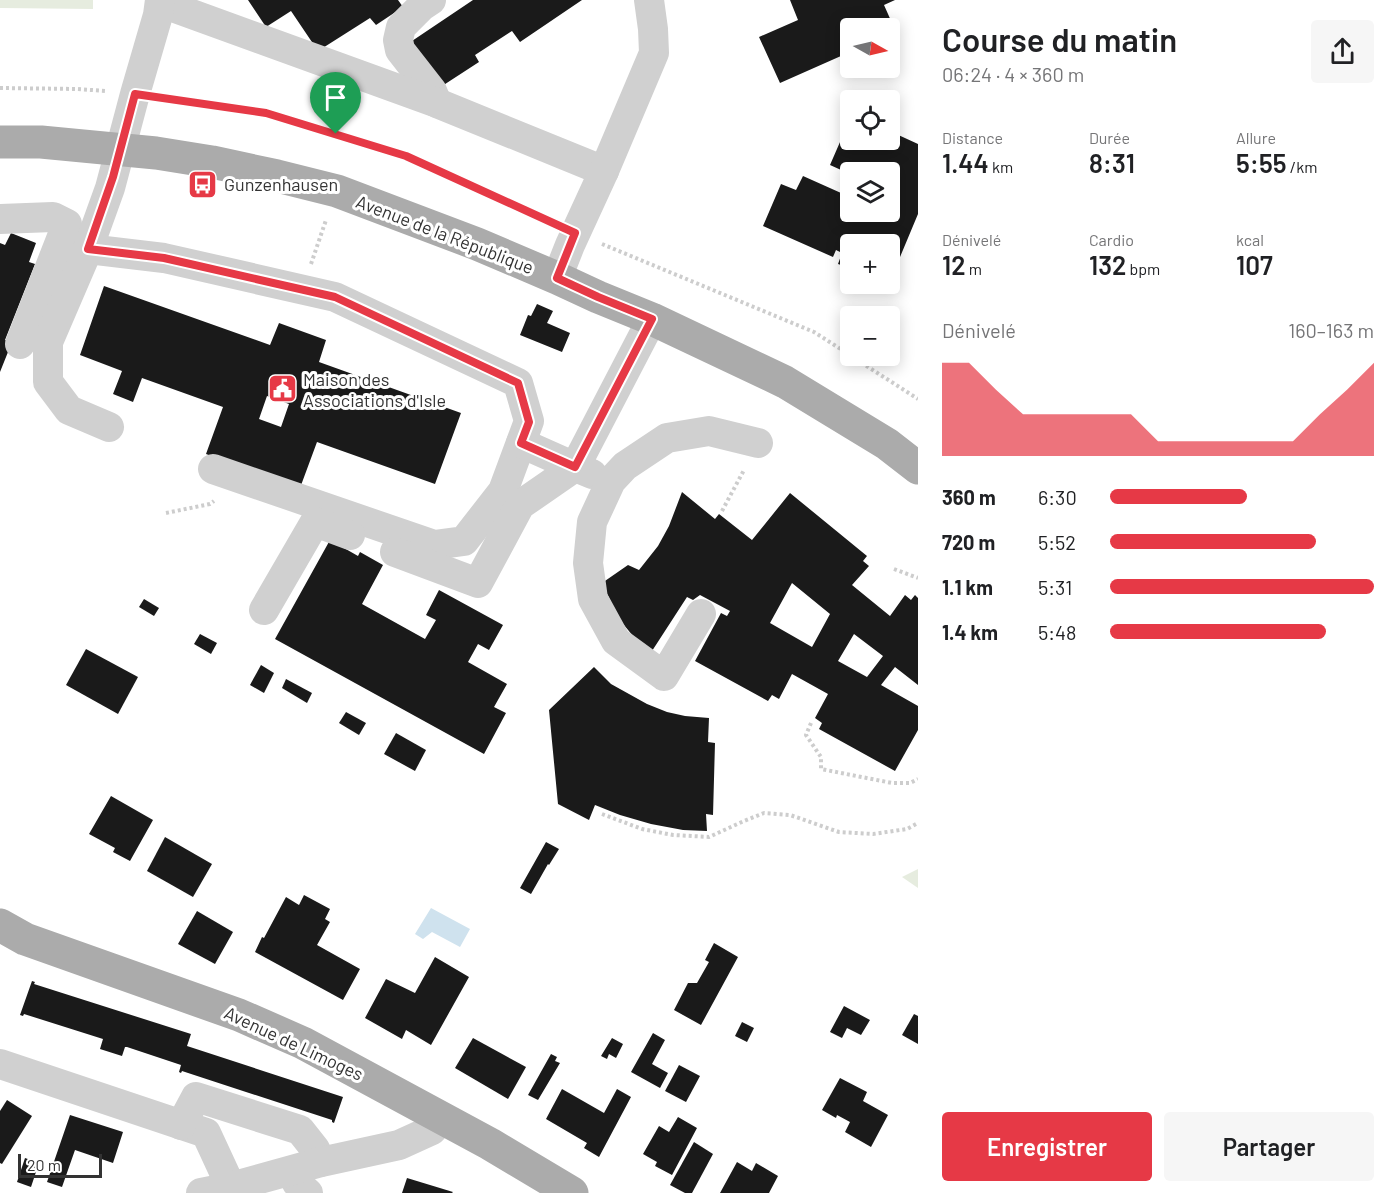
<!DOCTYPE html>
<html lang="fr">
<head>
<meta charset="utf-8">
<style>
	:root { --surface:#fff; --page:#f6f6f6; --text:#202124; --muted:#757577; --accent:#e63946 }
	body { margin:0; font-family:Barlow,sans-serif; background:var(--page); color:var(--text); height:100vh; display:flex; flex-direction:column; font-size:22px; white-space:nowrap }
	* { box-sizing:border-box; margin:0 }
	p { font-size:20px; color:var(--muted) }
	.icon { flex:none; width:33px; height:33px; fill:none; stroke:currentColor; stroke-width:2; stroke-linecap:round; stroke-linejoin:round }
	.map { position:relative; flex:1; overflow:hidden }
	.details { display:flex; flex-direction:column; background:var(--surface); width:480px }
	.details>* { flex:none }
	.needle { width:39px; rotate:98deg }
	.controls { position:absolute; left:840px; top:18px; display:grid; gap:12px }
	.controls a { display:grid; place-items:center; width:60px; height:60px; border-radius:6px; background:var(--surface); box-shadow:0 3px 15px #0003; font-size:30px }
	.scale { position:absolute; left:18px; bottom:15px; width:84px; box-sizing:border-box; padding-left:6px; border:3px solid #333; border-top:0; font-size:16px; line-height:21px; white-space:nowrap; color:#333; -webkit-text-stroke:4px #fff; paint-order:stroke }
	.pin { position:absolute; display:grid; place-items:center; width:51px; height:51px; color:#fff; margin:-62px -26px; border-radius:50% 50% 50% 0; rotate:-45deg; box-shadow:0 0 6px #0007 }
	.pin .icon { rotate:45deg }
	.round { display:grid; place-items:center; flex:none; width:63px; height:63px; border-radius:6px; background:var(--page) }
	.head { display:flex; align-items:center; justify-content:space-between; height:102px; padding:0 24px }
	h1 { font-size:33px; font-weight:600; line-height:45px }
	.metrics { display:grid; grid-template-columns:repeat(3,1fr); gap:9px; height:102px; padding:6px 24px }
	.metrics div { display:grid; align-content:center }
	.metrics b { font-size:26px; font-weight:600 }
	.metrics small { font-size:16px; font-weight:400 }
	.metrics p { font-size:16px }
	.chart { height:168px; padding:12px 24px }
	.chart p { display:flex; justify-content:space-between }
	.chart svg { width:100%; height:108px; margin-top:6px; fill:var(--accent); opacity:.7 }
	.action { display:flex; gap:12px; margin-top:auto; padding:12px 24px }
	.action a { flex:1; height:69px; border-radius:6px; background:var(--accent); color:#fff; font-size:24px; font-weight:600; line-height:69px; text-align:center }
	.action a+a { background:var(--page); color:var(--text) }
	ul { padding:0 24px; list-style:none; font-size:20px }
	li { display:grid; grid-template-columns:96px 72px 1fr; align-items:center; height:45px }
	li i { height:15px; border-radius:8px; background:var(--accent) }
	main { display:flex; flex:1; min-height:0 }
	.map>svg:first-child { display:block }
	.green { fill:#e6ecdf }
	.water { fill:#cfe2ee }
	.building { fill:#1a1a1a; fill-rule:evenodd }
	.lines { fill:none; stroke-linecap:round; stroke-linejoin:round }
	.path { stroke:#cdcdcd; stroke-width:4; stroke-dasharray:3 3; stroke-linecap:butt }
	.minor { stroke:#d0d0d0; stroke-width:30 }
	.major { stroke:#ababab; stroke-width:33 }
	.route-casing { stroke:#fff; stroke-width:12 }
	.route { stroke:#e63946; stroke-width:8 }
	.labels { text-anchor:middle; dominant-baseline:central; stroke-width:6; stroke-linejoin:round; paint-order:stroke }
	.poi-label { font-size:18px; fill:#333; stroke:#fff; text-anchor:start }
	.street-label { font-size:18px; fill:#333; stroke:#fff }
</style>
</head>
<body>
<main>
<div class="map">
<svg width="918" height="1193" viewBox="0 0 918 1193">
	<rect width="100%" height="100%" fill="#fff"/>
	<g class="green">
		<path d="M0 0H93V9L0 8Z"/>
		<path d="M918 869V888L902 877Z"/>
	</g>
	<path class="water" d="M431 908 470 929 460 947 432 932 423 939 415 934Z"/>
	<g class="building">
		<path d="M248 0H398L403 7 376 25 370 18 318 51 291 11 266 27Z"/>
		<path d="M473 0H582L520 42 512 31 475 55 479 62 439 88 409 43Z"/>
		<path d="M790 0H895L884 5 896 32 890 34V28H850V52L780 83 759 37 798 20Z"/>
		<path d="M850 119V140H891L894 133 918 144V214L890 281V244H850V264L848 263 847 267 838 264 842 253 836 250 833 257 763 226 781 184 796 190 803 176 850 197V212H890V172H850V174L830 165Z"/>
		<path d="M11 233 36 243 29 262 35 264 5 340 12 342 0 372V243L5 245Z"/>
		<path d="M104 286 270 345 279 323 326 340 319 362 461 413 435 484 317 442 300 488 206 454 223 407 142 378 133 402 113 394 122 371 80 355ZM267 396 289 404 281 427 259 419Z"/>
		<path d="M537 304 553 311 547 323 570 333 562 352 520 335 528 315 531 316Z"/>
		<path d="M682 492 715 519 719 514 752 540 790 493 867 556 863 561 869 566 852 585 890 616 905 595 911 600 915 595 918 598V685L895 667 881 685 918 706V730L895 771 819 729 822 723 815 718 828 694 792 674 779 699 772 695 768 701 695 661 721 613 727 616 730 611 700 595 693 600 687 597 652 651 633 636 619 619 602 583 628 565 639 570 658 546 669 526ZM792 583 830 614 812 647 770 623ZM854 634 883 656 867 677 838 661Z"/>
		<path d="M330 540 358 556 360 552 383 565 362 604 425 639 436 620 426 615 439 590 503 625 489 650 478 644 468 662 507 684 494 707 506 713 484 754 275 639Z"/>
		<path d="M144 599 159 608 154 616 139 607Z"/>
		<path d="M200 634 217 643 211 654 194 644Z"/>
		<path d="M86 649 138 677 118 714 66 685Z"/>
		<path d="M261 665 274 673 264 693 250 685Z"/>
		<path d="M594 667 611 684 647 704 667 712 685 716 709 718 708 742 715 743 713 815 706 814 707 831 683 830 651 824 620 815 595 805 589 820 558 804 549 710Z"/>
		<path d="M286 679 312 693 307 703 282 688Z"/>
		<path d="M346 712 366 723 359 735 339 723Z"/>
		<path d="M396 733 426 750 415 771 384 754Z"/>
		<path d="M111 796 153 820 130 861 113 852 115 848 89 834Z"/>
		<path d="M165 837 212 864 193 897 147 871Z"/>
		<path d="M546 842 559 849 549 865 548 864 531 894 520 888Z"/>
		<path d="M304 895 330 909 325 919 330 922 317 945 360 969 343 1000 255 952 262 937 264 938 286 897 299 905Z"/>
		<path d="M197 911 233 932 215 964 178 944Z"/>
		<path d="M714 943 738 957 701 1025 674 1010 688 983H697L709 962 705 960Z"/>
		<path d="M435 957 469 977 431 1045 406 1030 402 1039 365 1018 386 979 415 993Z"/>
		<path d="M32 981 35 982 34 984 191 1034 187 1046 343 1097 334 1123 332 1122V1120L246 1092 182 1071 181 1073 179 1072 181 1065 127 1047H125L122 1056 100 1049 103 1039 24 1014 23 1016 20 1015Z"/>
		<path d="M844 1006 870 1020 861 1035 847 1028 842 1038 830 1032Z"/>
		<path d="M914 1014 918 1016V1044L902 1035Z"/>
		<path d="M742 1022 754 1028 747 1042 735 1036Z"/>
		<path d="M653 1033 665 1040 652 1064 668 1073 660 1088 631 1072Z"/>
		<path d="M473 1038 526 1067 508 1099 455 1068Z"/>
		<path d="M612 1038 623 1044 616 1058 609 1054 607 1059 601 1056Z"/>
		<path d="M551 1054 557 1057 555 1061 560 1063 538 1100 528 1095Z"/>
		<path d="M679 1065 700 1076 686 1102 665 1091Z"/>
		<path d="M840 1078 867 1092 863 1101 888 1115 871 1147 845 1132 850 1122 837 1115 836 1118 822 1110Z"/>
		<path d="M562 1089 604 1113 617 1089 631 1097 599 1157 584 1148 587 1143 546 1119Z"/>
		<path d="M7 1100 32 1116 2 1164 0 1163V1111Z"/>
		<path d="M70 1115 123 1132 113 1163 75 1150 62 1187 47 1182Z"/>
		<path d="M678 1117 697 1128 672 1175 655 1166 657 1162 643 1154 659 1126 669 1132Z"/>
		<path d="M694 1142 713 1154 692 1193H685L670 1185Z"/>
		<path d="M25 1158 39 1163 31 1187 17 1182Z"/>
		<path d="M737 1162 752 1171 756 1163 778 1176 769 1193H720Z"/>
		<path d="M407 1178 453 1192 452 1193H402Z"/>
	</g>
	<g class="lines">
		<g class="path">
			<path d="M0 88 77 89 106 91"/>
			<path d="M164 98 266 113 406 156 549 221"/>
			<path d="M602 244 814 332 850 355"/>
			<path d="M311 264 326 220"/>
			<path d="M851 356 918 399"/>
			<path d="M722 511 744 470"/>
			<path d="M166 513 210 504 214 501"/>
			<path d="M894 569 918 578"/>
			<path d="M811 723 806 735 821 757V769L892 783H910L918 779"/>
			<path d="M602 814 642 829 673 835 709 837 744 821 764 813 790 815 839 832 873 834 907 829 918 823"/>
		</g>
		<g class="minor">
			<path d="M431 0 422 6 401 27 398 40 400 50 432 91 437 103"/>
			<path d="M175 8 437 103 604 171"/>
			<path d="M0 219 53 217 67 224 20 344"/>
			<path d="M88 249 164 258 335 297 518 383 529 421 503 491 464 541 434 545 213 469"/>
			<path d="M557 278 570 245 604 171 654 53 653 29 649 0"/>
			<path d="M109 427 69 410 48 382V342L88 249 110 188 135 94 158 15 160 0"/>
			<path d="M521 443 575 467"/>
			<path d="M592 474 575 467 652 319"/>
			<path d="M395 552 478 583 520 505 575 467"/>
			<path d="M264 610 315 522 350 535"/>
			<path d="M701 614 664 676 616 641 593 599 588 563 592 522 611 481 625 466 667 438 709 431 758 443"/>
			<path d="M0 1064 206 1133 231 1187"/>
			<path d="M181 1125 196 1097 300 1130 315 1149 321 1162"/>
			<path d="M291 1171 297 1183 308 1193"/>
			<path d="M201 1193 231 1187 321 1162 399 1145 432 1130 441 1119"/>
		</g>
		<g class="major">
			<path d="M0 142H41L156 153 212 162 277 176 337 191 477 244 557 278 598 297 652 319 785 382 887 444 918 468"/>
			<path d="M0 925 25 939 239 1015 303 1043 490 1144 572 1193"/>
		</g>
	</g>
	<g class="lines">
		<defs>
			<path id="route" d="M135 94 266 113 406 156 575 233 557 278 598 297 652 319 575 467 521 443 529 422 518 383 335 297 164 258 88 249 113 177Z"/>
		</defs>
		<use href="#route" class="route-casing"/>
		<use href="#route" class="route"/>
	</g>
	<defs>
		<symbol id="bus-square" viewBox="-11 -11 22 22"><rect x="-9" y="-9" width="18" height="18" rx="4" fill="#e63946" stroke="#fff"/><path d="M-5-6H5V4H4V6H2V4H-2V6H-4V4H-5ZM-3.5-4V0h7V-4ZM-3.5 1.2v1.5H-2V1.2ZM2 1.2v1.5H3.5V1.2Z" fill="#fff"/></symbol>
		<symbol id="civic-square" viewBox="-11 -11 22 22"><rect x="-9" y="-9" width="18" height="18" rx="4" fill="#e63946" stroke="#fff"/><path d="M-.6-6.5H3V-4.5H.6V-3L4-1V1h2V6H-6V1h2V-1L-.6-3ZM-1.2 2.5V6h2.4V2.5Z" fill="#fff"/></symbol>
	</defs>
	<g fill-rule="evenodd">
		<use href="#bus-square" x="186" y="168" width="33" height="33"/>
		<use href="#civic-square" x="266" y="372" width="33" height="33"/>
	</g>
	<g class="labels">
		<g class="poi-label">
			<text x="224" y="184">Gunzenhausen</text>
			<text x="303" y="379">Maison des<tspan x="303" dy="21">Associations d'Isle</tspan></text>
		</g>
		<g class="street-label">
			<text transform="translate(445 234) rotate(21)">Avenue de la République</text>
			<text transform="translate(294 1043) rotate(25)">Avenue de Limoges</text>
		</g>
	</g>
</svg>
<div class="controls">
<a><svg class="needle" viewBox="-14 -14 28 28"><path d="M0-13l5 13h-10z" fill="#e53935"/><path d="M0 13l5-13h-10z" fill="#757577"/></svg></a>
<a><svg class="icon" aria-label="locate" viewBox="0 0 24 24"><circle cx="12" cy="12" r="6"/><path d="M12 2v4M12 18v4M2 12h4M18 12h4"/></svg></a>
<a><svg class="icon" aria-label="layers" viewBox="0 0 24 24"><path d="M12 4l9 5-9 5-9-5zM3 14l9 5 9-5"/></svg></a>
<a>+</a>
<a>−</a>
</div>
<div class="scale">20 m</div>
<div class="pin" style="left:336px;top:134px;background:#1e9e55"><svg class="icon" aria-label="arrive" viewBox="0 0 24 24"><path d="M6 21V4h12l-3 4 3 4H6"/></svg></div>
</div>
<section class="details">
<div class="head"><div><h1>Course du matin</h1><p>06:24 · 4 × 360 m</p></div><a class="round"><svg class="icon" aria-label="share" viewBox="0 0 24 24"><path d="M12 15V3M7 8l5-5 5 5M5 13v7h14v-7"/></svg></a></div>
<div class="metrics">
<div><p>Distance</p><b>1.44<small> km</small></b></div>
<div><p>Durée</p><b>8:31</b></div>
<div><p>Allure</p><b>5:55<small> /km</small></b></div>
</div>
<div class="metrics">
<div><p>Dénivelé</p><b>12<small> m</small></b></div>
<div><p>Cardio</p><b>132<small> bpm</small></b></div>
<div><p>kcal</p><b>107</b></div>
</div>
<div class="chart"><p><span>Dénivelé</span>160–163 m</p>
<svg viewBox="0 0 160 44" preserveAspectRatio="none"><path d="M0 44V6L10 6L20 17L30 27L40 27L50 27L60 27L70 27L80 38L90 38L100 38L110 38L120 38L130 38L140 27L150 17L160 6V44z"/></svg>
</div>
<ul>
<li><b>360 m</b>6:30<i style="width:52%"></i></li>
<li><b>720 m</b>5:52<i style="width:78%"></i></li>
<li><b>1.1 km</b>5:31<i style="width:100%"></i></li>
<li><b>1.4 km</b>5:48<i style="width:82%"></i></li>
</ul>
<div class="action"><a>Enregistrer</a><a>Partager</a></div>
</section>
</main>
</body>
</html>
